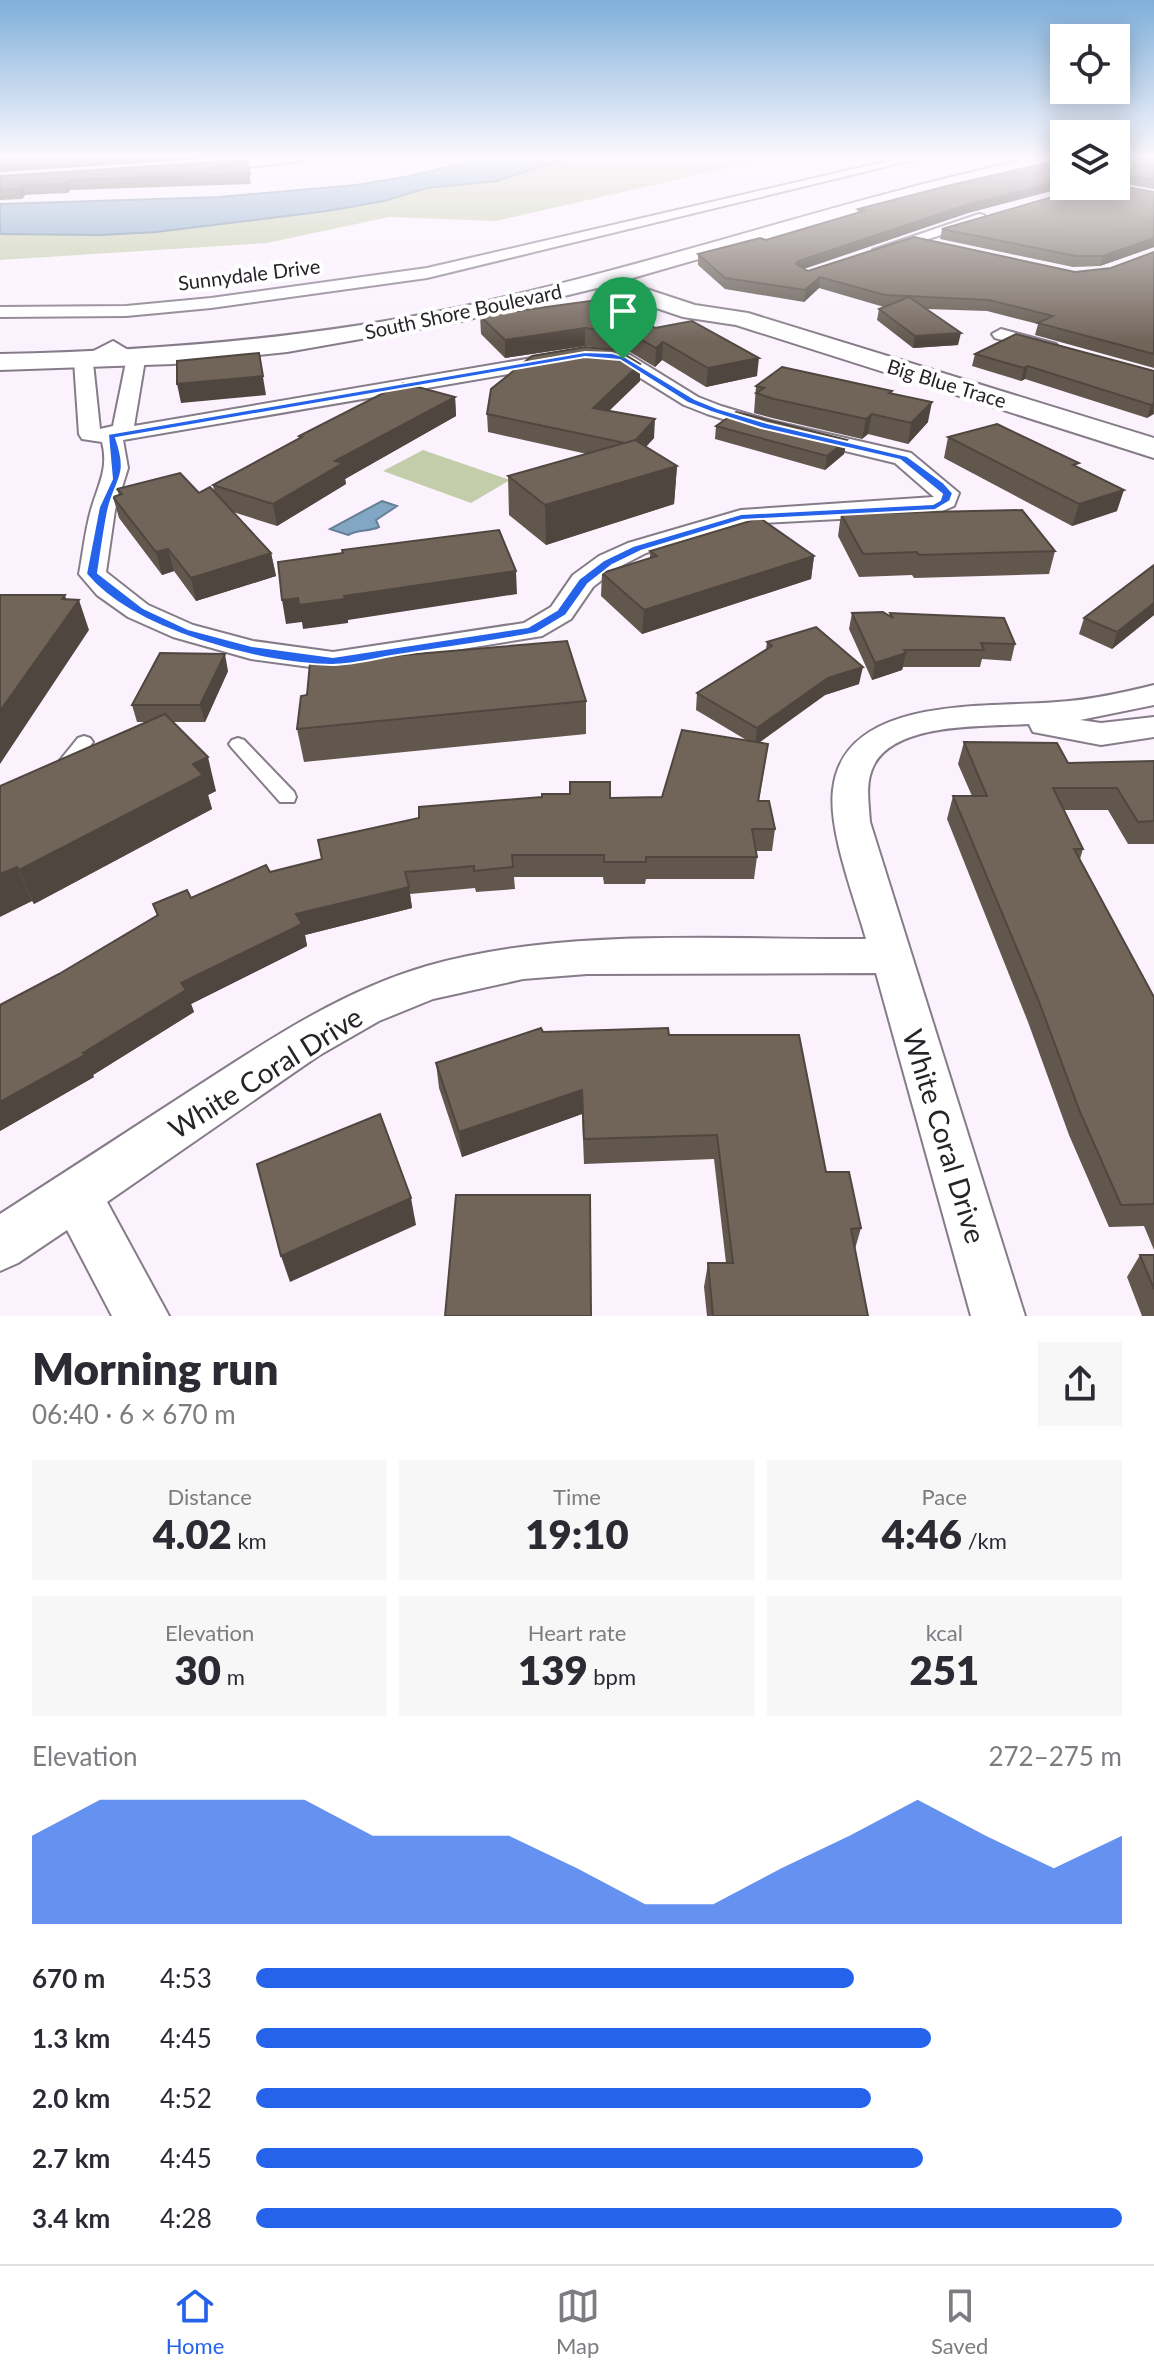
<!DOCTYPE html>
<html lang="en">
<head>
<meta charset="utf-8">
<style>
	:root { --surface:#fff; --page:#f7f7f7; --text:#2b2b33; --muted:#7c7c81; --line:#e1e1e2; --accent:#2563eb }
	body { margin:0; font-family:Lato,sans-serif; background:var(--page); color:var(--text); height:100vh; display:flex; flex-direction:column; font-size:30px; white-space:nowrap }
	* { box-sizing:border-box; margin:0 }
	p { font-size:26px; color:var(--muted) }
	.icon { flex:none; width:44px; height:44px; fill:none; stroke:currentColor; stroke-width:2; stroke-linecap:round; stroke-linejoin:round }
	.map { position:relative; height:1316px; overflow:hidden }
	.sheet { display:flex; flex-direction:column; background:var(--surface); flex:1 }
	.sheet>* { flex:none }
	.controls { position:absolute; left:1050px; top:24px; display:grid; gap:16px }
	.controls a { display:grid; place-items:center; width:80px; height:80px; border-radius:0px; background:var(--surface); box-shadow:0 4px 20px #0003; font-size:40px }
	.pin { position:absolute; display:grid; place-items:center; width:68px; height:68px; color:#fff; margin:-82px -34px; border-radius:50% 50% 50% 0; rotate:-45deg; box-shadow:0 0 8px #0007 }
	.pin .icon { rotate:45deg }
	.round { display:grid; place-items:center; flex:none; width:84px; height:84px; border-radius:0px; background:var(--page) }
	.headline { display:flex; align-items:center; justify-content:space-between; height:136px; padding:0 32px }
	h1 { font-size:44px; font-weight:800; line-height:60px }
	.metrics { display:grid; grid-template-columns:repeat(3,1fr); gap:12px; height:136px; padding:8px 32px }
	.metrics div { display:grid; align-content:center; border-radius:0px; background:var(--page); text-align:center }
	.metrics b { font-size:40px; font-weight:800 }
	.metrics small { font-size:22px; font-weight:400 }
	.metrics p { font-size:22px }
	.chart { height:224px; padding:16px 32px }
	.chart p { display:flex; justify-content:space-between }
	.chart svg { width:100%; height:144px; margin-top:8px; fill:var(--accent); opacity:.7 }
	ul { padding:0 32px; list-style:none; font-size:26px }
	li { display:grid; grid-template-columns:128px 96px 1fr; align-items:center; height:60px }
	li i { height:20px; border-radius:10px; background:var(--accent) }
	.tab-bar { display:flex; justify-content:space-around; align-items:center; height:112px; border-top:2px solid var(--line); background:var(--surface); font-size:22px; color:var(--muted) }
	.tab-bar a { display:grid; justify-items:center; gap:4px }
	.tab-bar .active { color:var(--accent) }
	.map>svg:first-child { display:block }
	.green { fill:#c3cda9 }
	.water { fill:#82a7c4; stroke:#677f96; stroke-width:2 }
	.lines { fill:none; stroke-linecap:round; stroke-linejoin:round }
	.lane-casing { stroke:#867c89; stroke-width:4 }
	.street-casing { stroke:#867c89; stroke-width:4 }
	.secondary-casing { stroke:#867c89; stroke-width:4 }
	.lane { fill:#fff; fill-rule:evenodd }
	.street { fill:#fff; fill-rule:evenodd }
	.secondary { fill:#fff; fill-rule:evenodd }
	.wall { fill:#61574d }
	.shaded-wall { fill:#4f473f }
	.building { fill:#71655a; stroke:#4f473f; stroke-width:2 }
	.route { fill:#2563eb; stroke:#fff; stroke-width:2; fill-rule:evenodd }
	.labels { text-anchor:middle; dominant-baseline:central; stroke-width:8; stroke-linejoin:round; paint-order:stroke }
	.far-street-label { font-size:20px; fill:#272329; stroke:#fff }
	.near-street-label { font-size:28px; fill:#272329; stroke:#fff }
</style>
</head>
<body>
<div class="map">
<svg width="1154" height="1316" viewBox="0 0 1154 1316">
	<rect width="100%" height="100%" fill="#fbf2fe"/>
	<g class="green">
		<path d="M483 158H772L496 221 389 217 267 243 0 260V204L219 197 356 185 410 176Z"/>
		<path d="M423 450 510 480 471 503 383 471Z"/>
	</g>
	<g class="water">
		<path d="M483 158H567L496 181 427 188 384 201 327 211 156 232 100 235 0 234V204L219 197 356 185 410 176Z"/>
		<path d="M382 501 397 506 376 520 379 527C368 532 359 529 348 535L330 529Z"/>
	</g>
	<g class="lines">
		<defs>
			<g id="lane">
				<path d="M84 736 90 738 93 742 90 746 69 772H57L54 768 57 764 78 738Z"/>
				<path d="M238 738 244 740 294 792 296 797 294 802H280L232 748 229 744 232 740Z"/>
			</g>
			<g id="street">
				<path d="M271 158H307L301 161 210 171 204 168 210 165Z"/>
				<path d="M901 158H921L427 278 211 308 126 316 0 317V307L126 306 211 298 427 268Z"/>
				<path d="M979 214 984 215V221L885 253 880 254 873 250Z"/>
				<path d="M1001 329 1056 344 1059 348 1050 353 995 338 992 334Z"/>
				<path d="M113 341 145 360 134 426 585 349 630 355 698 397 721 406 771 421 911 453 959 493 954 506 935 514 743 524 646 553 617 568 593 587 571 619 542 636 333 670 251 659 173 637 128 617 97 595 79 574C83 553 85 531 91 510 98 485 109 469 102 442L82 439 79 434 74 361ZM112 353 126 362 113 426 100 429 93 363ZM585 361 618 364 684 405 707 414 758 430 895 463 934 497 741 510 628 543 599 556 573 575 551 607 524 623 333 652 253 641 193 625 148 605 106 572 115 510 128 468 123 440Z"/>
				<path d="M1154 685V705L1080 720 1101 723 1154 717V737L1101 745 1033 732 1029 724C988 727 894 721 873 767 865 784 869 804 870 822L1025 1316H971L876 973 587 974 523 979 433 999 379 1021 318 1056 107 1202 169 1316H112L67 1230 18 1263 0 1271V1214C64 1173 128 1131 193 1089 267 1041 341 991 427 966 563 927 725 940 866 939 855 899 828 831 833 790 843 694 989 708 1057 702 1091 700 1122 693 1154 685Z"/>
			</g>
			<path id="secondary" d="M1033 158H1063L1061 161 911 198 622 281 695 305 748 313 1154 438V458L736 325 683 317 597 288 457 322 287 352 173 364 0 370V354C153 351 305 339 456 308 650 267 838 200 1033 158Z"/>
		</defs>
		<use href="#lane" class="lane-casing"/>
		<use href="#street" class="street-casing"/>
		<use href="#secondary" class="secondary-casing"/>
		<use href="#lane" class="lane"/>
		<use href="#street" class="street"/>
		<use href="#secondary" class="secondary"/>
	</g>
	<g class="wall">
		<path d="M1116 158H1154V189L1116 182Z"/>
		<path d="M247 160 251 184 70 190 68 193 25 195 22 199 0 200V176Z"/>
		<path d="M1064 186H1070L968 213 804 269 808 271 1075 272 1111 268 1154 252V368L1035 335 1038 324 987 311 926 309 958 345 913 348 877 320 879 309 884 307 819 288 804 302 725 289 698 265V254L766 240 857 213 858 209Z"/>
		<path d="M1154 192V247L1100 266 1073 267 940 239 942 229Z"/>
		<path d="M480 316 655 328 757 376 706 387 662 360 655 367 630 352 617 350 640 381 609 411 654 438 646 447 677 466 674 504 546 545 509 515 508 476 587 454 488 432 487 414 617 350 585 346 505 358 481 334Z"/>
		<path d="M975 354 1154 371V414L1147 418 1025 379 1021 381 972 366Z"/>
		<path d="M756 386 892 391 891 394 928 422 908 444 868 434 862 439 772 418 754 413Z"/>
		<path d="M455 397 456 416 345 479 346 484 277 526 233 512 271 553 276 576 196 601 174 571 162 575 119 518 113 497 119 495 117 489 199 493 214 492 213 485 299 439V436Z"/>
		<path d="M716 426 847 440 844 454 825 470 715 439Z"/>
		<path d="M948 437 1078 467 1117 511 1072 526 944 458Z"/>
		<path d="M841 514 1055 551 1049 574 914 578 912 575 859 577 838 536Z"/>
		<path d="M650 551 814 556 811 579 642 634 601 596 602 573 650 559Z"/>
		<path d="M1154 565V615L1112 649 1079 634 1084 618Z"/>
		<path d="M852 613 889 616 890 613 1015 644 1011 661 982 659 980 667H903L902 670 872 680 849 629Z"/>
		<path d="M767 642 859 684 825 695 759 743 768 744 759 801 775 829 772 851H756L757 857 754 879H646L645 884H604L603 877H514L515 889 476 892 475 888 410 894 412 908 305 935 307 946 191 1004 194 1012 93 1075 94 1077 0 1131 59 974 157 916 153 904 191 898 270 872 610 798 662 797 748 741 696 710 697 693 766 649Z"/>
		<path d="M228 671 205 722H173L216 791 208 795 212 809 34 904 32 901 12 910 0 786 148 722H137L132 705Z"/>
		<path d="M586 701V734L304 762 297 729Z"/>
		<path d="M964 742 1068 763 1154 761V844H1128L1108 810H1064L1083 849 1080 859 1154 997V1250L1144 1226 1109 1227 1069 1135 1028 1022 947 819 953 796H972L958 764Z"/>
		<path d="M543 1032 669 1035 826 1172 861 1228 855 1249 868 1316H707L704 1287 708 1263H726L714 1159 584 1164 582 1114 462 1157 439 1088 436 1063Z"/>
		<path d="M1140 1255H1154V1316H1142L1127 1277Z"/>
	</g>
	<g class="shaded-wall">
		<path d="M80 158H222L0 172V163Z"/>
		<path d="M68 180 70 190 68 193 65 184Z"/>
		<path d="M1064 180V186H1070L968 213 797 271 796 264 798 261 970 204Z"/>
		<path d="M23 185 25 195 22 199 19 189Z"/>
		<path d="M1154 238V247L1100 266 1103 256Z"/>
		<path d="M820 277 819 288 804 302 805 290Z"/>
		<path d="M585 328V346L505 358V340Z"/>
		<path d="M961 333 958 345 913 348 915 336Z"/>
		<path d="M663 342 662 360 655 367 656 348Z"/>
		<path d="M259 353 266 395 181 403 177 384Z"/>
		<path d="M759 358 757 376 706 387 708 368Z"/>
		<path d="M640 364V381L593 426V408Z"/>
		<path d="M1028 366 1025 379 1021 381 1024 368Z"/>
		<path d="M455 397 456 416 345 479 346 484 277 526 273 504 335 461Z"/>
		<path d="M932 402 928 422 908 444 911 423Z"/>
		<path d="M1154 403 1153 414 1147 418 1151 405Z"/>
		<path d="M872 414 868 434 862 439 866 419Z"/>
		<path d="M655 419 654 438 630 463 631 444Z"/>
		<path d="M847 440 844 454 825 470 827 456Z"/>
		<path d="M677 466 674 504 546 545 545 505Z"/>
		<path d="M1124 490 1117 511 1072 526 1079 504Z"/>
		<path d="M168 549 174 571 162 575 156 552Z"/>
		<path d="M271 553 276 576 196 601 191 578Z"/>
		<path d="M814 556 811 579 642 634 644 610Z"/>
		<path d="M516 571 517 594 348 620V623L303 629 302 622 286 624 282 600 298 598 344 596Z"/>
		<path d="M65 595 70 612 79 600 89 630 0 764V711Z"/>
		<path d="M1154 603V615L1112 649 1117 632Z"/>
		<path d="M906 653 902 670 872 680 875 663Z"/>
		<path d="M225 654 228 671 205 722 200 705Z"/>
		<path d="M863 667 859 684 825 695 755 745 757 728 828 678Z"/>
		<path d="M208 757 216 791 208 795 212 809 34 904 19 870 193 764Z"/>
		<path d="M17 867 32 901 0 917V874Z"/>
		<path d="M409 887 412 908 305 935 307 946 191 1004 194 1012 93 1075 94 1077 0 1131V1102L83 1053 181 983 296 914Z"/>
		<path d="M582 1090V1114L462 1157 459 1132Z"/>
		<path d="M411 1198 416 1225 290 1282 281 1256Z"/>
	</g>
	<g class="building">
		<path d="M0 158H80L0 163Z"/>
		<path d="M1116 158H1154V180L1116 174Z"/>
		<path d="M1064 159V180L970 204 798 261 796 264 808 271 914 237 1075 272 1111 268 1154 252V354L1038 323 1053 316 989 300 885 295 820 277 805 290 725 278 698 254 760 238 766 240 864 211 858 209 947 186Z"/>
		<path d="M247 160 250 174 68 180 65 184 23 185 19 189 0 190V176Z"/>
		<path d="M1116 185 1154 192V238L1103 256H1076L942 229 1090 186H1116Z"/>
		<path d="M909 297 961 333 915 336 879 309Z"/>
		<path d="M612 298 655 328 692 321 759 358 708 368 663 342 656 348 631 334 585 328 505 340 480 316Z"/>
		<path d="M1016 334 1154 371V403L1151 405 1028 366 1024 368 975 354Z"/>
		<path d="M585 347 617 350 640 364 593 408 655 419 635 441 625 443 487 414 491 389 532 356Z"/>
		<path d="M259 353 263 376 177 384V361Z"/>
		<path d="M782 367 892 391 889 393 932 402 911 423 872 414 866 419 774 399 756 393 764 388 756 386Z"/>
		<path d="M403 383 455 397 335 461 343 463 273 504 213 485 302 437 299 436Z"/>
		<path d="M736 412 847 440 827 456 716 426Z"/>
		<path d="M997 424 1079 463 1073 465 1124 490 1079 504 948 437Z"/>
		<path d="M635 440 677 466 545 505 508 476Z"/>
		<path d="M180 473 199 493 210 487 271 553 191 578 168 549 156 552 113 497 122 494 117 489Z"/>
		<path d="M1022 510 1055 551 919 555 917 552 863 554 841 514Z"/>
		<path d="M760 518 814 556 644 610 602 573 657 556 650 551Z"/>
		<path d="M499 530 516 571 344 596 345 599 299 605 298 598 282 600 278 562 343 553 342 550Z"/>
		<path d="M1154 565V603L1117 632 1084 618Z"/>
		<path d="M0 595H65L62 599 79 600 0 711Z"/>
		<path d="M883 612 893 618 890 613 1004 618 1015 644 981 643 984 650H904L906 653 875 663 852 613Z"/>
		<path d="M816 627 863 667 828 678 757 728 697 693 772 646 767 642Z"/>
		<path d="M567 641 586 701 297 729 301 696 307 695 310 663Z"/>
		<path d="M160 653 225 654 200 705H132Z"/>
		<path d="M165 714 208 757 193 764 203 775 19 870 17 867 0 874V786Z"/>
		<path d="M682 730 768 744 758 801H769L775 829H752L757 857H646V862H604V855H512L513 867 474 871V866L405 872 409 887 296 914 302 924 181 983 186 990 83 1053 85 1055 0 1102V1005L59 974 158 915 153 904 187 890 191 898 266 865 270 872 322 859 318 840 419 818V807L542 797V794H570V782H610V798L662 797Z"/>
		<path d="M964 742 1057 743 1068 763 1154 761V821L1138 822 1117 788H1053L1083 849H1074L1154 997V1204L1121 1205 1080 1112 1038 999 953 796H987Z"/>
		<path d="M541 1028 543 1032 668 1028 669 1035H799L826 1172H849L861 1228 851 1229 868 1316H713L708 1263H733L717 1135 584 1139 582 1090 459 1132 436 1063Z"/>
		<path d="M380 1114 411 1198 281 1256 257 1164Z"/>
		<path d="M456 1195H590L591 1316H445Z"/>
		<path d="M1140 1255H1154V1289Z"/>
	</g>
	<linearGradient id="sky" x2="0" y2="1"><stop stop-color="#7fafda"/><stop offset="0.46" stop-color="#fdf9ff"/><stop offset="1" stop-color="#fdf9ff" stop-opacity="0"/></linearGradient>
	<rect width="1154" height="342" fill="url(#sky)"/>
	<path class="route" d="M585 352 612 353 625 357 695 399 717 408 767 423 907 456 944 483 953 493 950 501 935 510 742 520 641 551 612 565 588 584 566 615 536 633C493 642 448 647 404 654 381 657 355 665 332 665 260 664 133 631 86 574L99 507 112 479 108 434ZM585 357 620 360 688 403 711 412 761 428 900 460 942 494 940 500 933 504 741 514 633 546 604 560 579 579 557 610 528 627 333 657 252 646 188 629 143 608 98 573C101 553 104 531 108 511 115 478 130 478 116 438Z"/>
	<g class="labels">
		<g class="far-street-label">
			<text transform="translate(249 274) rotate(-7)">Sunnydale Drive</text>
			<text transform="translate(463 311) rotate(-12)">South Shore Boulevard</text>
			<text transform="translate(947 383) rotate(17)">Big Blue Trace</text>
		</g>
		<g class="near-street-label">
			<text transform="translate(265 1072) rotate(-32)">White Coral Drive</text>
			<text transform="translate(945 1136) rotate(73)">White Coral Drive</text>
		</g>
	</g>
</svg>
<div class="controls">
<a><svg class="icon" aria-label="locate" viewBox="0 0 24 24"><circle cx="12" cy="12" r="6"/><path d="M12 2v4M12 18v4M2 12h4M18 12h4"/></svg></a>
<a><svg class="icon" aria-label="layers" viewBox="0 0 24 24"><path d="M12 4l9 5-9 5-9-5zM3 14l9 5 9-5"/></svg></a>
</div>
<div class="pin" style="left:623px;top:359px;background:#1e9e55"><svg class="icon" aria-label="arrive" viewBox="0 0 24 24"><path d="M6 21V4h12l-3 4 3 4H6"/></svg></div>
</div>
<section class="sheet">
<div class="headline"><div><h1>Morning run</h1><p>06:40 · 6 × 670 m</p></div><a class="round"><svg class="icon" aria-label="share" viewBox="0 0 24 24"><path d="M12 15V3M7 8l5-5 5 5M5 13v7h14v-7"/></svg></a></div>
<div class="metrics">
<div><p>Distance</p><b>4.02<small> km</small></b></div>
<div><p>Time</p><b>19:10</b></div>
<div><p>Pace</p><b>4:46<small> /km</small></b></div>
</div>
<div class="metrics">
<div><p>Elevation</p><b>30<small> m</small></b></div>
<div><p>Heart rate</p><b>139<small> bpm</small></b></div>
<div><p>kcal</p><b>251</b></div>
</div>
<div class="chart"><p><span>Elevation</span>272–275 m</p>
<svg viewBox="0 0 160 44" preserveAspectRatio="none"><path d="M0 44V17L10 6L20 6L30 6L40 6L50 17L60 17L70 17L80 27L90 38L100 38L110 27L120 17L130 6L140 17L150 27L160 17V44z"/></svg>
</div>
<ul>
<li><b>670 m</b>4:53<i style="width:69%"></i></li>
<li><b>1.3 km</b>4:45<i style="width:78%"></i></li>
<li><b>2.0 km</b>4:52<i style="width:71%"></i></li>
<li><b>2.7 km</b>4:45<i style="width:77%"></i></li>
<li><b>3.4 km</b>4:28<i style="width:100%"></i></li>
</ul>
</section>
<nav class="tab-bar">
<a class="active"><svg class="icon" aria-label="home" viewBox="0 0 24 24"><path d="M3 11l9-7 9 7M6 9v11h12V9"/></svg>Home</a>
<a><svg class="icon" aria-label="map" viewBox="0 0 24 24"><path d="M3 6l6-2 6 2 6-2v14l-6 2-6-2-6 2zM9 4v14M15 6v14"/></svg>Map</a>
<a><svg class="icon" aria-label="saved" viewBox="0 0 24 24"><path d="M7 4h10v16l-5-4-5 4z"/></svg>Saved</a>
</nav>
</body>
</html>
